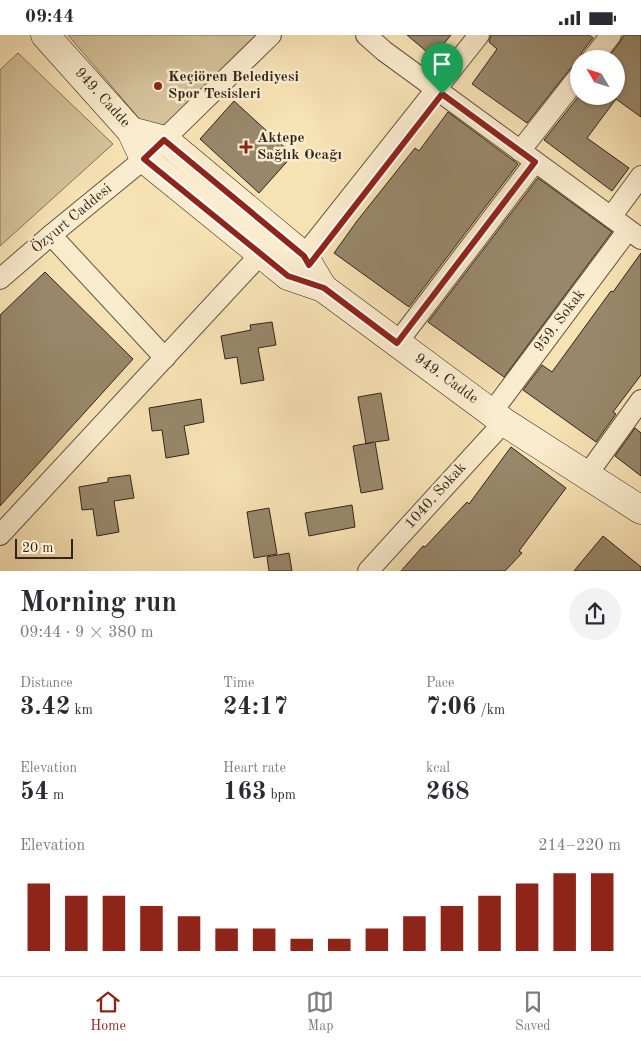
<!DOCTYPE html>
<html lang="en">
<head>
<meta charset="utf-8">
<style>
	:root { --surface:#fff; --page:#f2f2f3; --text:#2b2b33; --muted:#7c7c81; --line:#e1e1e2; --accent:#8f2418 }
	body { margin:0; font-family:"Old Standard TT",serif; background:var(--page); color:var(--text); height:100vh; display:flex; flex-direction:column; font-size:19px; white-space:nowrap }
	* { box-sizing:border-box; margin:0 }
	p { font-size:16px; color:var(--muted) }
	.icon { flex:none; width:28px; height:28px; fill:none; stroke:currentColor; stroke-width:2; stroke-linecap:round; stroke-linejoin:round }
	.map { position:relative; height:536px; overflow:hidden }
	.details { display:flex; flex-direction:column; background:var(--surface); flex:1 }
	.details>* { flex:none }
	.needle { width:32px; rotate:308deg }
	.buttons { position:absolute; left:570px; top:15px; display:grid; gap:10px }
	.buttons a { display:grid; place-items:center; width:55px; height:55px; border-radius:50%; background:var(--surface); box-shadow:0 1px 4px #0004; font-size:25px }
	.scale { position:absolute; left:15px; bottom:12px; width:58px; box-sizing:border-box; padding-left:5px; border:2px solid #31251b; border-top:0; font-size:14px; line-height:18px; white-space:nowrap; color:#31251b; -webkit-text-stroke:4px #faecce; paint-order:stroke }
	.pin { position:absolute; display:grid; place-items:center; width:42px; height:42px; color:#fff; margin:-51px -21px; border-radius:50% 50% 50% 0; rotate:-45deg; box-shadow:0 0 5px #0007 }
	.pin .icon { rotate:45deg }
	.round { display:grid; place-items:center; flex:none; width:52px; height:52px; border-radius:26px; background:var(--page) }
	.overview { display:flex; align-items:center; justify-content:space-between; height:85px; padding:0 20px }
	h1 { font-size:28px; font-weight:600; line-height:38px }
	.metrics { display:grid; grid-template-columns:repeat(3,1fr); gap:8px; height:85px; padding:5px 20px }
	.metrics div { display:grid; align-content:center }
	.metrics b { font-size:25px; font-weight:600 }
	.metrics small { font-size:14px; font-weight:400 }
	.metrics p { font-size:14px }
	.chart { height:140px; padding:10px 20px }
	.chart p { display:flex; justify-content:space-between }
	.chart svg { width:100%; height:90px; margin-top:5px; stroke:var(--accent); stroke-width:6 }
	.status { display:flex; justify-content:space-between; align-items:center; height:35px; padding:0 25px; background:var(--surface); direction:ltr }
	.status svg { height:14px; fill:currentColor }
	.tabs { display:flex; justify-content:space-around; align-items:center; height:70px; border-top:1px solid var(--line); background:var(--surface); font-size:14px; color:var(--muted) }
	.tabs a { display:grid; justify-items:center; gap:2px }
	.tabs .selected { color:var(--accent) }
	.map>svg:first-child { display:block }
	.green { fill:#d5c29a; stroke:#83745a }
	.building { fill:#98876b; stroke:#31251b }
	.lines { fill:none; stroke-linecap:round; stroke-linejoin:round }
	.street-casing { stroke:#625441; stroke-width:22 }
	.secondary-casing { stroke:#31251b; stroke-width:29 }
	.street { stroke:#faecce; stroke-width:20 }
	.secondary { stroke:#faecce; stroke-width:28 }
	.route-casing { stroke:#fff; stroke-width:10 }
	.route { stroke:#8f2418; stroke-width:6 }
	.poi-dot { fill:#8f2418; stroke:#faecce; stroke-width:2 }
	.labels { text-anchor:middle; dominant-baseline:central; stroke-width:5; stroke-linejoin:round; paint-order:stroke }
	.poi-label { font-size:15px; font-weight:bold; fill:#31251b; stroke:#faecce; text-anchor:start }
	.street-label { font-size:15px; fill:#31251b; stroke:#faecce }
</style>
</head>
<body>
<div class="status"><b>09:44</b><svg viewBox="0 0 49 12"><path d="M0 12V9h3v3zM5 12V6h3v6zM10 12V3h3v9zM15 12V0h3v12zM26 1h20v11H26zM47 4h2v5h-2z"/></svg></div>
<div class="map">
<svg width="641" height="536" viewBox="0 0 641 536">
	<rect width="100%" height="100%" fill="#f7e2b4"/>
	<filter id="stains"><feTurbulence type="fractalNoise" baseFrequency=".004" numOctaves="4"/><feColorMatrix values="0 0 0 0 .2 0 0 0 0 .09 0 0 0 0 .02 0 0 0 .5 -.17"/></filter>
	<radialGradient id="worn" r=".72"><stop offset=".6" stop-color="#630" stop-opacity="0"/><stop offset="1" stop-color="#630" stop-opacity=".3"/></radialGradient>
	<g class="green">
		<path d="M68 0H256L154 101Z"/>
		<path d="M18 18 113 109 0 211V35Z"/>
	</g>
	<g class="building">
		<path d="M407 0H451L433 22Z"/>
		<path d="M491 0H589L593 3 582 17 580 24H579V29L574 30 570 34 527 88 472 49 497 14 489 7Z"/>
		<path d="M624 0H641V82L616 64 587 103 629 133 612 156 544 105 579 61H616V24H607L620 7Z"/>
		<path d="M234 66 293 120 259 158 200 104Z"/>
		<path d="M448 77 518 129 409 272 334 218 357 186 415 113 419 116Z"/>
		<path d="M538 143 612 197 504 342 428 287Z"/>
		<path d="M641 218V340L613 377 616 379 596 407 523 355 542 330 552 337 611 256 613 257Z"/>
		<path d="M45 237 133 324 0 471V280Z"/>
		<path d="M272 287 276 310 258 313 264 345 241 349 237 322 225 324 221 301 251 295 250 290Z"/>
		<path d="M381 358 389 405 375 407 383 454 361 458 353 411 374 407 366 409 358 362Z"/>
		<path d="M201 364 204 387 184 391 189 419 166 423 162 395 152 396 149 373Z"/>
		<path d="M635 393 641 398V441L615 421Z"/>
		<path d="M511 412 566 453 519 516 522 518 505 536H401L423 511 425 512 467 467 469 469Z"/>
		<path d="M130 440 134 463 114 466 119 497 97 501 93 474 82 475 79 452 108 447V443Z"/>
		<path d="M352 470 355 492 309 501 305 478Z"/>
		<path d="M269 473 277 519 254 523 247 477Z"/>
		<path d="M603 501 641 532V536H574Z"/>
		<path d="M289 518 292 536H269L267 522Z"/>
	</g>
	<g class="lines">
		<defs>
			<g id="street">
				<path d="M366 0 384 16 641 204"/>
				<path d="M592 24 611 0"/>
				<path d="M520 116 579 41"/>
				<path d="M611 182 641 141"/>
				<path d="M51 200 165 323"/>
				<path d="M295 232 479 0"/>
				<path d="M0 244 51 200 144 124 271 0"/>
				<path d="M397 308 535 127"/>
				<path d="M492 377 628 195"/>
				<path d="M587 440 641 365"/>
				<path d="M0 500 270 209"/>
				<path d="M368 536 504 387"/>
			</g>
			<g id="secondary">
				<path d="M45 0 131 96 165 105 304 221 323 253 504 387 641 475"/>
				<path d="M131 96 144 124 288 241 323 253"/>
			</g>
		</defs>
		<use href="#street" class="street-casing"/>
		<use href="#secondary" class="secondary-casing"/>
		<use href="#street" class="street"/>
		<use href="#secondary" class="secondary"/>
	</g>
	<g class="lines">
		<defs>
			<path id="route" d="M442 59 535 127 397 308 324 253 288 241 144 124 164 105 304 221 309 230Z"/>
		</defs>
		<use href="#route" class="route-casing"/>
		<use href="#route" class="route"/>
	</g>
	<g class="poi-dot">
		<circle cx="158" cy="51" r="5"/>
		<path d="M243.5 104.5h5v5h5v5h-5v5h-5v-5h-5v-5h5z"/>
	</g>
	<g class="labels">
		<g class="poi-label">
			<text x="168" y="42">Keçiören Belediyesi<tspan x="168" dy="17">Spor Tesisleri</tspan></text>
			<text x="257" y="103">Aktepe<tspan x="257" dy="17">Sağlık Ocağı</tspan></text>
		</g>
		<g class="street-label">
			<text transform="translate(102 63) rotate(48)">949. Cadde</text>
			<text transform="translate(72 184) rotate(-40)">Özyurt Caddesi</text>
			<text transform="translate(560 286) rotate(-53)">959. Sokak</text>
			<text transform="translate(446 344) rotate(36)">949. Cadde</text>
			<text transform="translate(436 461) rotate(-48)">1040. Sokak</text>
		</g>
	</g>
	<rect width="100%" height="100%" filter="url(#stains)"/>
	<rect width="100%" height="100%" fill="url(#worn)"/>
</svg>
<div class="buttons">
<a><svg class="needle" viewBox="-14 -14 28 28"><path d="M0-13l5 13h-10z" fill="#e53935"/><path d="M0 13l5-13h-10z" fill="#7c7c81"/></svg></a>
</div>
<div class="scale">20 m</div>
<div class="pin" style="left:442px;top:59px;background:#1e9e55"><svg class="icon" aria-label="arrive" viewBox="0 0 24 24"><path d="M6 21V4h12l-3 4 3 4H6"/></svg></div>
</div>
<section class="details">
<div class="overview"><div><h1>Morning run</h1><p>09:44 · 9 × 380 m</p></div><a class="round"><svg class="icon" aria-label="share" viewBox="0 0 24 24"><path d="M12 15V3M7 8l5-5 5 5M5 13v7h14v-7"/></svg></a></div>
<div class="metrics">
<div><p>Distance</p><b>3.42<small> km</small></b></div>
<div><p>Time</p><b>24:17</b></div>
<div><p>Pace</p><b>7:06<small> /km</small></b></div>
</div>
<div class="metrics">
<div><p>Elevation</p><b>54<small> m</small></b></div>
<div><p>Heart rate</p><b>163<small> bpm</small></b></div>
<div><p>kcal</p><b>268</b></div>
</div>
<div class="chart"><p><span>Elevation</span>214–220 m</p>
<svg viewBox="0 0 160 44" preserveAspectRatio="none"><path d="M5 44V11M15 44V17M25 44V17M35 44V22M45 44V27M55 44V33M65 44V33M75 44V38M85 44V38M95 44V33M105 44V27M115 44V22M125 44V17M135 44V11M145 44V6M155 44V6"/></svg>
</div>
</section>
<nav class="tabs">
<a class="selected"><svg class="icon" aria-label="home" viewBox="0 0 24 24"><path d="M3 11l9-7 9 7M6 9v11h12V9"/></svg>Home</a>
<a><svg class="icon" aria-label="map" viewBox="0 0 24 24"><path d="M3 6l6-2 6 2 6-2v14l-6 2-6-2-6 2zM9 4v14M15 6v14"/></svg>Map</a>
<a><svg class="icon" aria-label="saved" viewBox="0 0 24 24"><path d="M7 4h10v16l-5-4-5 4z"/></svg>Saved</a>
</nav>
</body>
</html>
